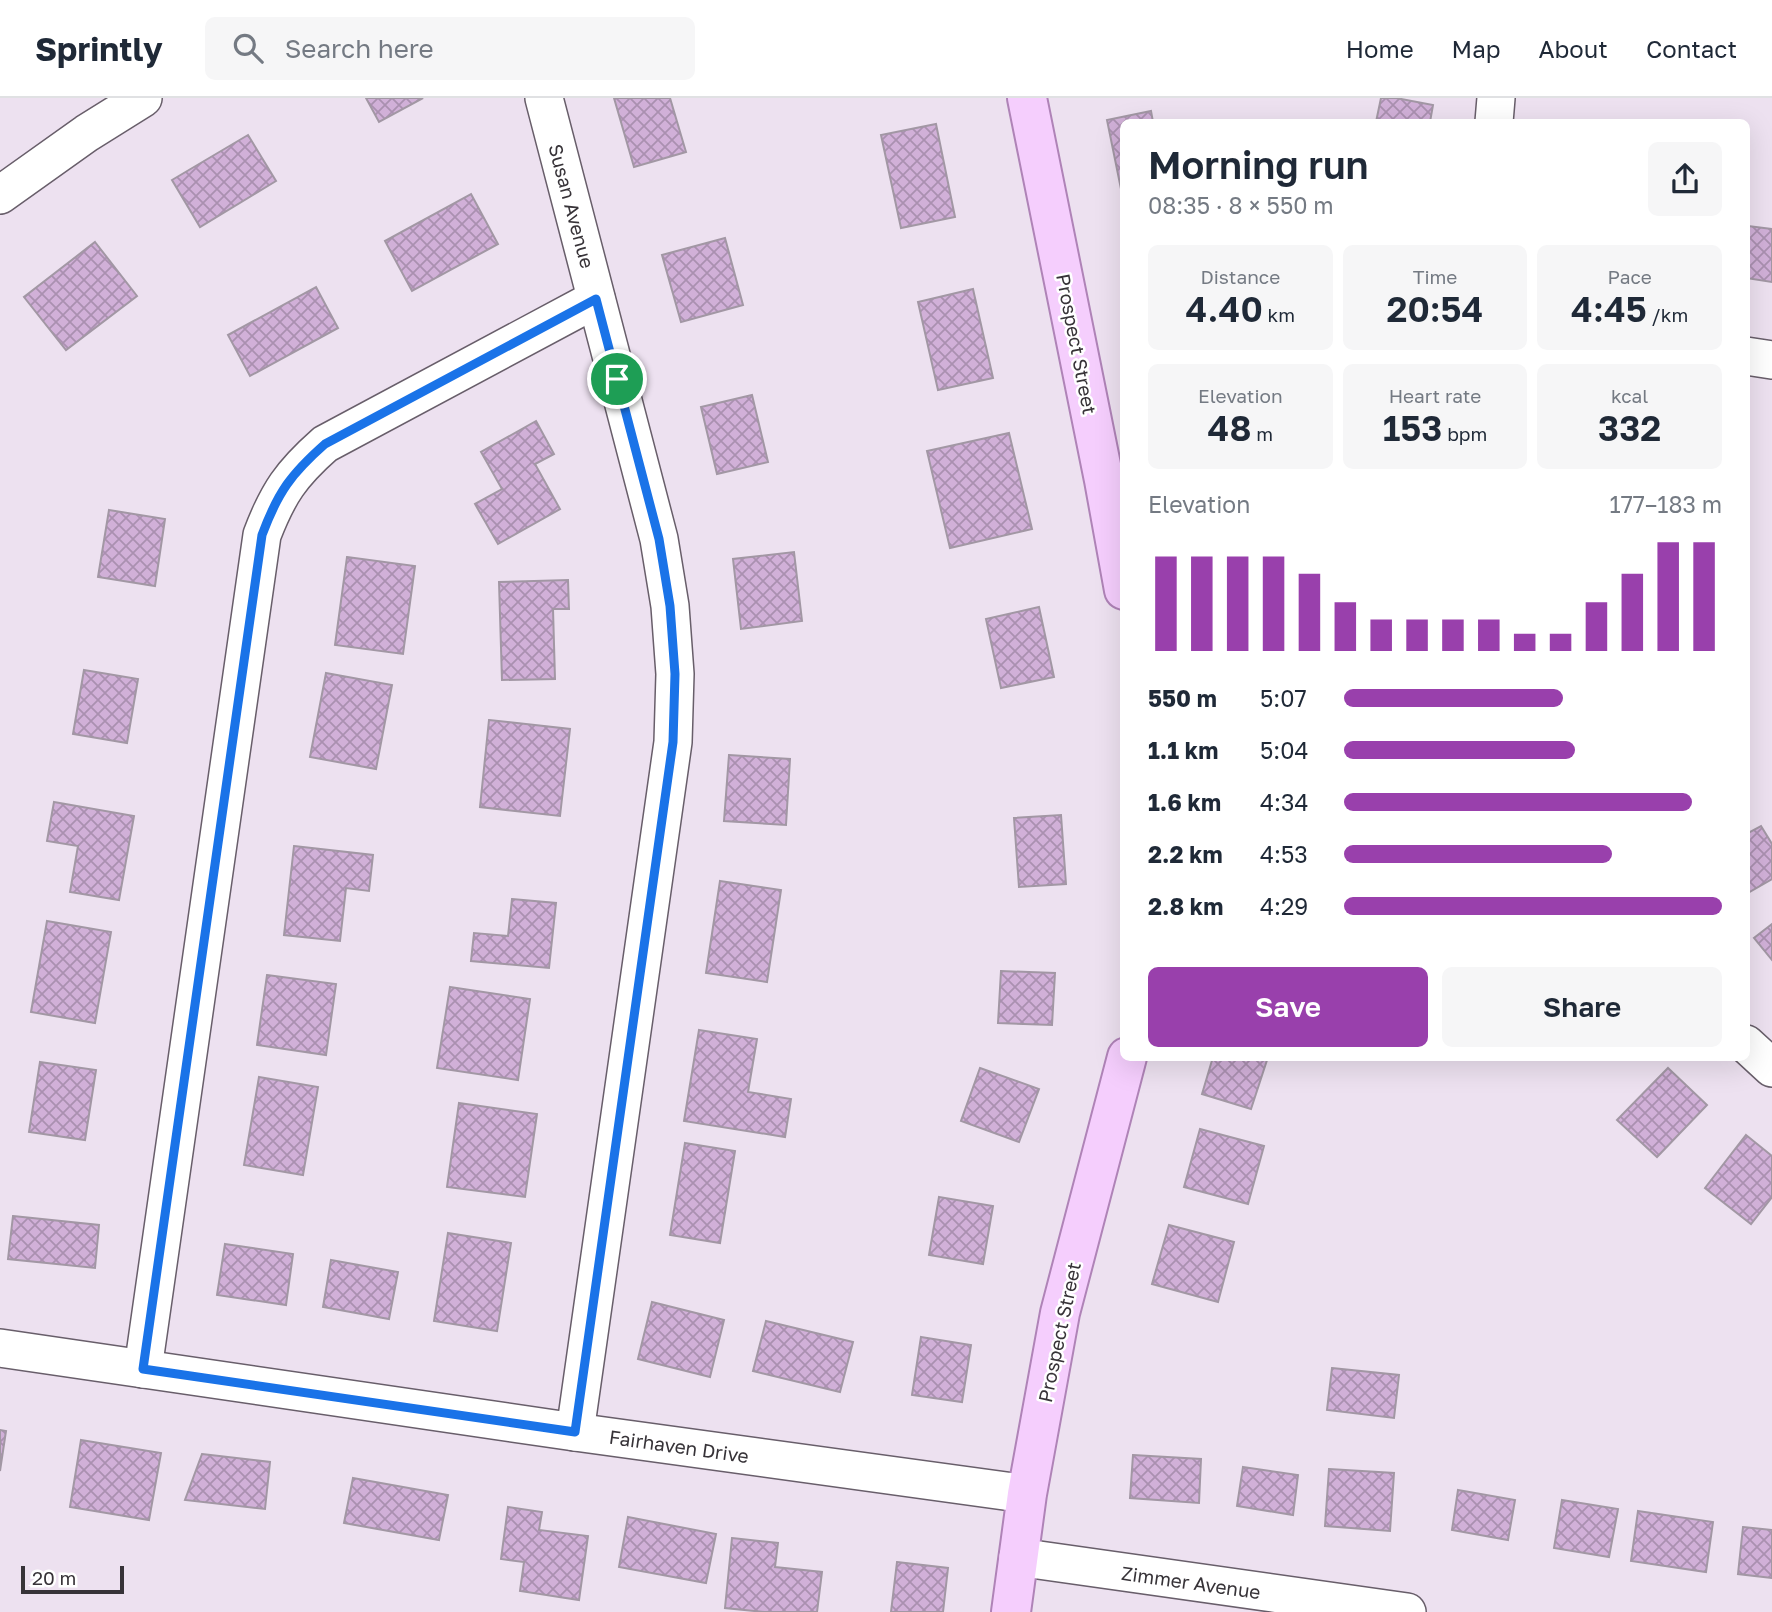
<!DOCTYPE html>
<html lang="en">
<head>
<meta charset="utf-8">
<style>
	:root { --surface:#fff; --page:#f6f6f7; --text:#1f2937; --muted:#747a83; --line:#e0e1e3; --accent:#9940ac }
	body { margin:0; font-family:"Golos Text",sans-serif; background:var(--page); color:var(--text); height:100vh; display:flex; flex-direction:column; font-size:26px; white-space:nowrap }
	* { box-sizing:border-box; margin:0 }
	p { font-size:23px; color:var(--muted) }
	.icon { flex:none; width:38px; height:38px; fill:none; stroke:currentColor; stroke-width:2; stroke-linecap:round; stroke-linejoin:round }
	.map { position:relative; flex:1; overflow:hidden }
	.sheet { position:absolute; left:1120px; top:21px; width:630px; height:942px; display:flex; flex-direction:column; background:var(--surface); border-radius:10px; box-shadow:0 7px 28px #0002 }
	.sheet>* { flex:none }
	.scale { position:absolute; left:21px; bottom:18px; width:103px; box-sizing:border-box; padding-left:7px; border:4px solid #373338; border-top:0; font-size:19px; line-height:24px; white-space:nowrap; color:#373338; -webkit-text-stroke:5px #fff; paint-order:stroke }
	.pin { position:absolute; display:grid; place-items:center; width:60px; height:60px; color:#fff; margin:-30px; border:4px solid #fff; border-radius:50%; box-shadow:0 2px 7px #0007 }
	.round { display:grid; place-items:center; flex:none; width:74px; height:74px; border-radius:10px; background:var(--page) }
	.headline { display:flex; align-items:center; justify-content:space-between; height:119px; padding:0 28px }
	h1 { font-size:38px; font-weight:600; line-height:52px }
	.stats { display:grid; grid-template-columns:repeat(3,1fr); gap:10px; height:119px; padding:7px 28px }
	.stats div { display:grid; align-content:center; border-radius:10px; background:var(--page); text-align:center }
	.stats b { font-size:35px; font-weight:600 }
	.stats small { font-size:19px; font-weight:400 }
	.stats p { font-size:19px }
	.chart { height:196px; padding:14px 28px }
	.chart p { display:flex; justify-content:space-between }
	.chart svg { width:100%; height:126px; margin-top:7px; stroke:var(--accent); stroke-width:6 }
	.primary-button { display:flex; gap:14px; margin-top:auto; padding:14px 28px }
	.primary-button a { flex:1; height:80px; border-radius:10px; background:var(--accent); color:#fff; font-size:28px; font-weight:600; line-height:80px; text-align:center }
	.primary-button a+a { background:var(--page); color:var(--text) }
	ul { padding:0 28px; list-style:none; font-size:23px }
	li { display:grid; grid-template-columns:112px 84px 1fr; align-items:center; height:52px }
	li i { height:18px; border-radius:9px; background:var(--accent) }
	header { display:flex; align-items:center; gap:42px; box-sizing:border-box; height:98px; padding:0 35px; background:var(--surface); border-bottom:2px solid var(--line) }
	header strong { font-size:33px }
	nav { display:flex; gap:38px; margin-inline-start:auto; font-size:24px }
	.search { width:490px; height:63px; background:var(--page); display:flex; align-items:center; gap:18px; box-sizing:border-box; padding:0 24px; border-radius:10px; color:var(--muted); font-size:26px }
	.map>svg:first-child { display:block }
	.building { fill:url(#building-cross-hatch); stroke:#a297a4; stroke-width:2 }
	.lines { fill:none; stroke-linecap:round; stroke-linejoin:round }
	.minor-casing { stroke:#685e6a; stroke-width:40 }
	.major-casing { stroke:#af83b7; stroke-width:42 }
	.minor { stroke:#fff; stroke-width:37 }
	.major { stroke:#f5cefd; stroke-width:38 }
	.route-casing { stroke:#fff; stroke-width:14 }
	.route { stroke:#1a73e8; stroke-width:9 }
	.labels { text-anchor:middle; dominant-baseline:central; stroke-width:5; stroke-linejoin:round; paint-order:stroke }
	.street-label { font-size:19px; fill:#373338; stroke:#fff }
</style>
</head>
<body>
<header>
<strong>Sprintly</strong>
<div class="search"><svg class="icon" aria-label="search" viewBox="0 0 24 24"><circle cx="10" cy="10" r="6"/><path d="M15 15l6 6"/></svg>Search here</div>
<nav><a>Home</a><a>Map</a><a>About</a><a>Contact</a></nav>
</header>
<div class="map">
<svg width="1772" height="1514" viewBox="0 0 1772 1514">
	<defs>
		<pattern id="building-cross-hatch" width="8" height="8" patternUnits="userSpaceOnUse" patternTransform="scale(1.75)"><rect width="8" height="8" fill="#d1b0d8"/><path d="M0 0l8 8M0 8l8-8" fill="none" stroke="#aa90b0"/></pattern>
	</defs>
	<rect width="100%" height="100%" fill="#ede1f0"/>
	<g class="building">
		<path d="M366 0H423L379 24Z"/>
		<path d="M614 0H670L686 54 634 69Z"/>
		<path d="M1381 0H1396L1433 7 1430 24H1376Z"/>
		<path d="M1151 13 1153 24H1124V91H1121L1107 22Z"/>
		<path d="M936 26 955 119 901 130 881 37Z"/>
		<path d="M248 37 276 83 200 129 172 82Z"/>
		<path d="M471 96 498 146 412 193 385 143Z"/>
		<path d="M1748 128 1772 131V184L1746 180Z"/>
		<path d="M725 140 743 207 681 224 662 157Z"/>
		<path d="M95 144 137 198 66 252 24 199Z"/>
		<path d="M316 189 338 230 250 278 228 237Z"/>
		<path d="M973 191 993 280 938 292 918 204Z"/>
		<path d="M752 297 768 364 717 376 701 309Z"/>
		<path d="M536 323 554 356 535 366 560 411 498 446 475 406 502 391 481 354Z"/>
		<path d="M1009 335 1032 431 950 450 927 353Z"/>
		<path d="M109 412 165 421 155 488 98 479Z"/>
		<path d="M794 454 802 523 741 531 733 461Z"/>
		<path d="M347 459 415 468 403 556 335 547Z"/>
		<path d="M568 482 569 511H553L555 581 502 582 499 484Z"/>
		<path d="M1039 509 1054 579 1001 590 986 521Z"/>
		<path d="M84 572 138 581 127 645 73 636Z"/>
		<path d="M326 575 392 587 376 671 310 659Z"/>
		<path d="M489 622 570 631 560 718 480 709Z"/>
		<path d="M729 657 790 661 786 727 724 723Z"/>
		<path d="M54 704 134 718 119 802 70 794 78 748 47 743Z"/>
		<path d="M1061 717 1066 786 1019 789 1014 720Z"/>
		<path d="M1761 728 1772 746V781L1746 796V736Z"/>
		<path d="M294 748 373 757 369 793 346 790 340 843 284 837Z"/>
		<path d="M720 783 781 792 767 884 706 875Z"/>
		<path d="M512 801 556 805 549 870 471 863 474 835 508 838Z"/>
		<path d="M47 823 111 834 95 925 31 914Z"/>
		<path d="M1772 826V862L1754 840Z"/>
		<path d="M1001 873 1055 875 1052 927 998 925Z"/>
		<path d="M267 877 336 886 326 957 257 947Z"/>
		<path d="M450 889 530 901 518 982 437 970Z"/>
		<path d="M699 932 757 941 748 994 791 1001 785 1039 684 1023Z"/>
		<path d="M1213 959H1268L1251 1011 1202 996Z"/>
		<path d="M40 964 96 972 85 1042 29 1034Z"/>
		<path d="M980 970 1039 991 1019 1044 961 1023Z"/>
		<path d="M1668 970 1707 1007 1657 1059 1617 1022Z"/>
		<path d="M259 979 318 989 303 1077 244 1067Z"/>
		<path d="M459 1005 537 1016 525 1099 447 1089Z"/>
		<path d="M1200 1031 1264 1048 1248 1106 1184 1089Z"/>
		<path d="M1746 1037 1772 1058V1099L1751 1126 1705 1090Z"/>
		<path d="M685 1045 735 1053 720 1145 670 1137Z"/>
		<path d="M939 1099 993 1108 983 1166 929 1157Z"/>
		<path d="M13 1118 99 1127 95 1170 8 1161Z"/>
		<path d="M1169 1127 1234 1144 1218 1204 1152 1186Z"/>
		<path d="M448 1135 511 1145 497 1233 434 1223Z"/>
		<path d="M225 1146 293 1156 286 1207 217 1197Z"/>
		<path d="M331 1162 398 1174 389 1221 323 1209Z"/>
		<path d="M652 1204 724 1222 710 1279 638 1261Z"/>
		<path d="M766 1223 853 1244 840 1294 753 1273Z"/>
		<path d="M921 1239 971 1247 962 1304 912 1297Z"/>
		<path d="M1332 1270 1399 1277 1394 1320 1327 1312Z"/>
		<path d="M0 1332 6 1333 0 1373Z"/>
		<path d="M81 1342 161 1355 149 1422 70 1409Z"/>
		<path d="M202 1356 270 1364 265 1411 185 1402Z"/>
		<path d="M1133 1357 1201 1361 1199 1405 1130 1400Z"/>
		<path d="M1243 1369 1298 1377 1293 1417 1237 1408Z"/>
		<path d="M1329 1371 1394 1375 1390 1433 1325 1428Z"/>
		<path d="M353 1380 448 1397 439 1442 344 1425Z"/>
		<path d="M1458 1392 1515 1402 1508 1442 1452 1432Z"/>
		<path d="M1562 1402 1618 1411 1609 1459 1554 1450Z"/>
		<path d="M508 1409 542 1414 539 1432 588 1438 579 1502 520 1493 524 1464 501 1461Z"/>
		<path d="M1638 1413 1713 1424 1706 1474 1631 1463Z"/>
		<path d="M628 1419 716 1436 706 1485 619 1469Z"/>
		<path d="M1743 1429 1772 1432V1480L1738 1476Z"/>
		<path d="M732 1440 778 1445 775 1469 822 1474 817 1514H764L725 1510Z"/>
		<path d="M897 1464 948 1470 943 1514H891Z"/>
	</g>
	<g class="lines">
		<defs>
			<g id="minor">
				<path d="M544 0 659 441 670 508 675 576 673 644 575 1334"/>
				<path d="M1494 24 1496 0"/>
				<path d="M0 97 87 35 143 0"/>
				<path d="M1746 258 1772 262"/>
				<path d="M1746 946 1772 970"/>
				<path d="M0 1250 575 1334 1027 1396"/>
				<path d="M143 1271 262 437C278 395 291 376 325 346L596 201"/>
				<path d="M1018 1459 1407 1514"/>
			</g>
			<g id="major">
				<path d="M1027 0 1104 382 1124 492"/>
				<path d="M1011 1514 1027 1396 1060 1215 1127 959"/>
			</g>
		</defs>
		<use href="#minor" class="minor-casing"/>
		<use href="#major" class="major-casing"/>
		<use href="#minor" class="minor"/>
		<use href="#major" class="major"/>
	</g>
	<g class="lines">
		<defs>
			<path id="route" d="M596 201 659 441 670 508 675 576 673 644 575 1334 143 1271 262 437C278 394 291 376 325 346Z"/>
		</defs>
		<use href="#route" class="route-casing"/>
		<use href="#route" class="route"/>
	</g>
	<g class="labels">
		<g class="street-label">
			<text transform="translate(572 108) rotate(75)">Susan Avenue</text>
			<text transform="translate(1077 246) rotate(79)">Prospect Street</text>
			<text transform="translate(1059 1234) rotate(-78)">Prospect Street</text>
			<text transform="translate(679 1348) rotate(8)">Fairhaven Drive</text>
			<text transform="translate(1191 1484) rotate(8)">Zimmer Avenue</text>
		</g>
	</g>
</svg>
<div class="scale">20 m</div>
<div class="pin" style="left:617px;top:281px;background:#1e9e55"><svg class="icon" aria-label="arrive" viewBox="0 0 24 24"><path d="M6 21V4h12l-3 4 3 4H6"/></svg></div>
<section class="sheet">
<div class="headline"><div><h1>Morning run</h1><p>08:35 · 8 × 550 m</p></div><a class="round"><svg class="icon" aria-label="share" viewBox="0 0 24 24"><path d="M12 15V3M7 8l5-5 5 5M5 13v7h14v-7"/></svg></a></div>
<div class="stats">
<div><p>Distance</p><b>4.40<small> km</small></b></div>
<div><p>Time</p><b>20:54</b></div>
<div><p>Pace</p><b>4:45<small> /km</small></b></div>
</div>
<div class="stats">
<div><p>Elevation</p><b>48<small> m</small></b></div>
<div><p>Heart rate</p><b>153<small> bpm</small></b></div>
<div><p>kcal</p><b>332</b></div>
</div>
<div class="chart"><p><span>Elevation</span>177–183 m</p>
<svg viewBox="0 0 160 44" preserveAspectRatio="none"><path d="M5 44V11M15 44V11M25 44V11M35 44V11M45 44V17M55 44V27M65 44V33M75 44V33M85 44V33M95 44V33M105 44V38M115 44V38M125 44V27M135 44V17M145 44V6M155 44V6"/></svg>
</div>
<ul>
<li><b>550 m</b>5:07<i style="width:58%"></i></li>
<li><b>1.1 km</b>5:04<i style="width:61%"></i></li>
<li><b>1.6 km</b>4:34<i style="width:92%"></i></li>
<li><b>2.2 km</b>4:53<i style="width:71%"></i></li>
<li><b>2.8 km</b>4:29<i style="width:100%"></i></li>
</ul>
<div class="primary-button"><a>Save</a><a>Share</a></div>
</section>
</div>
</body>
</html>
